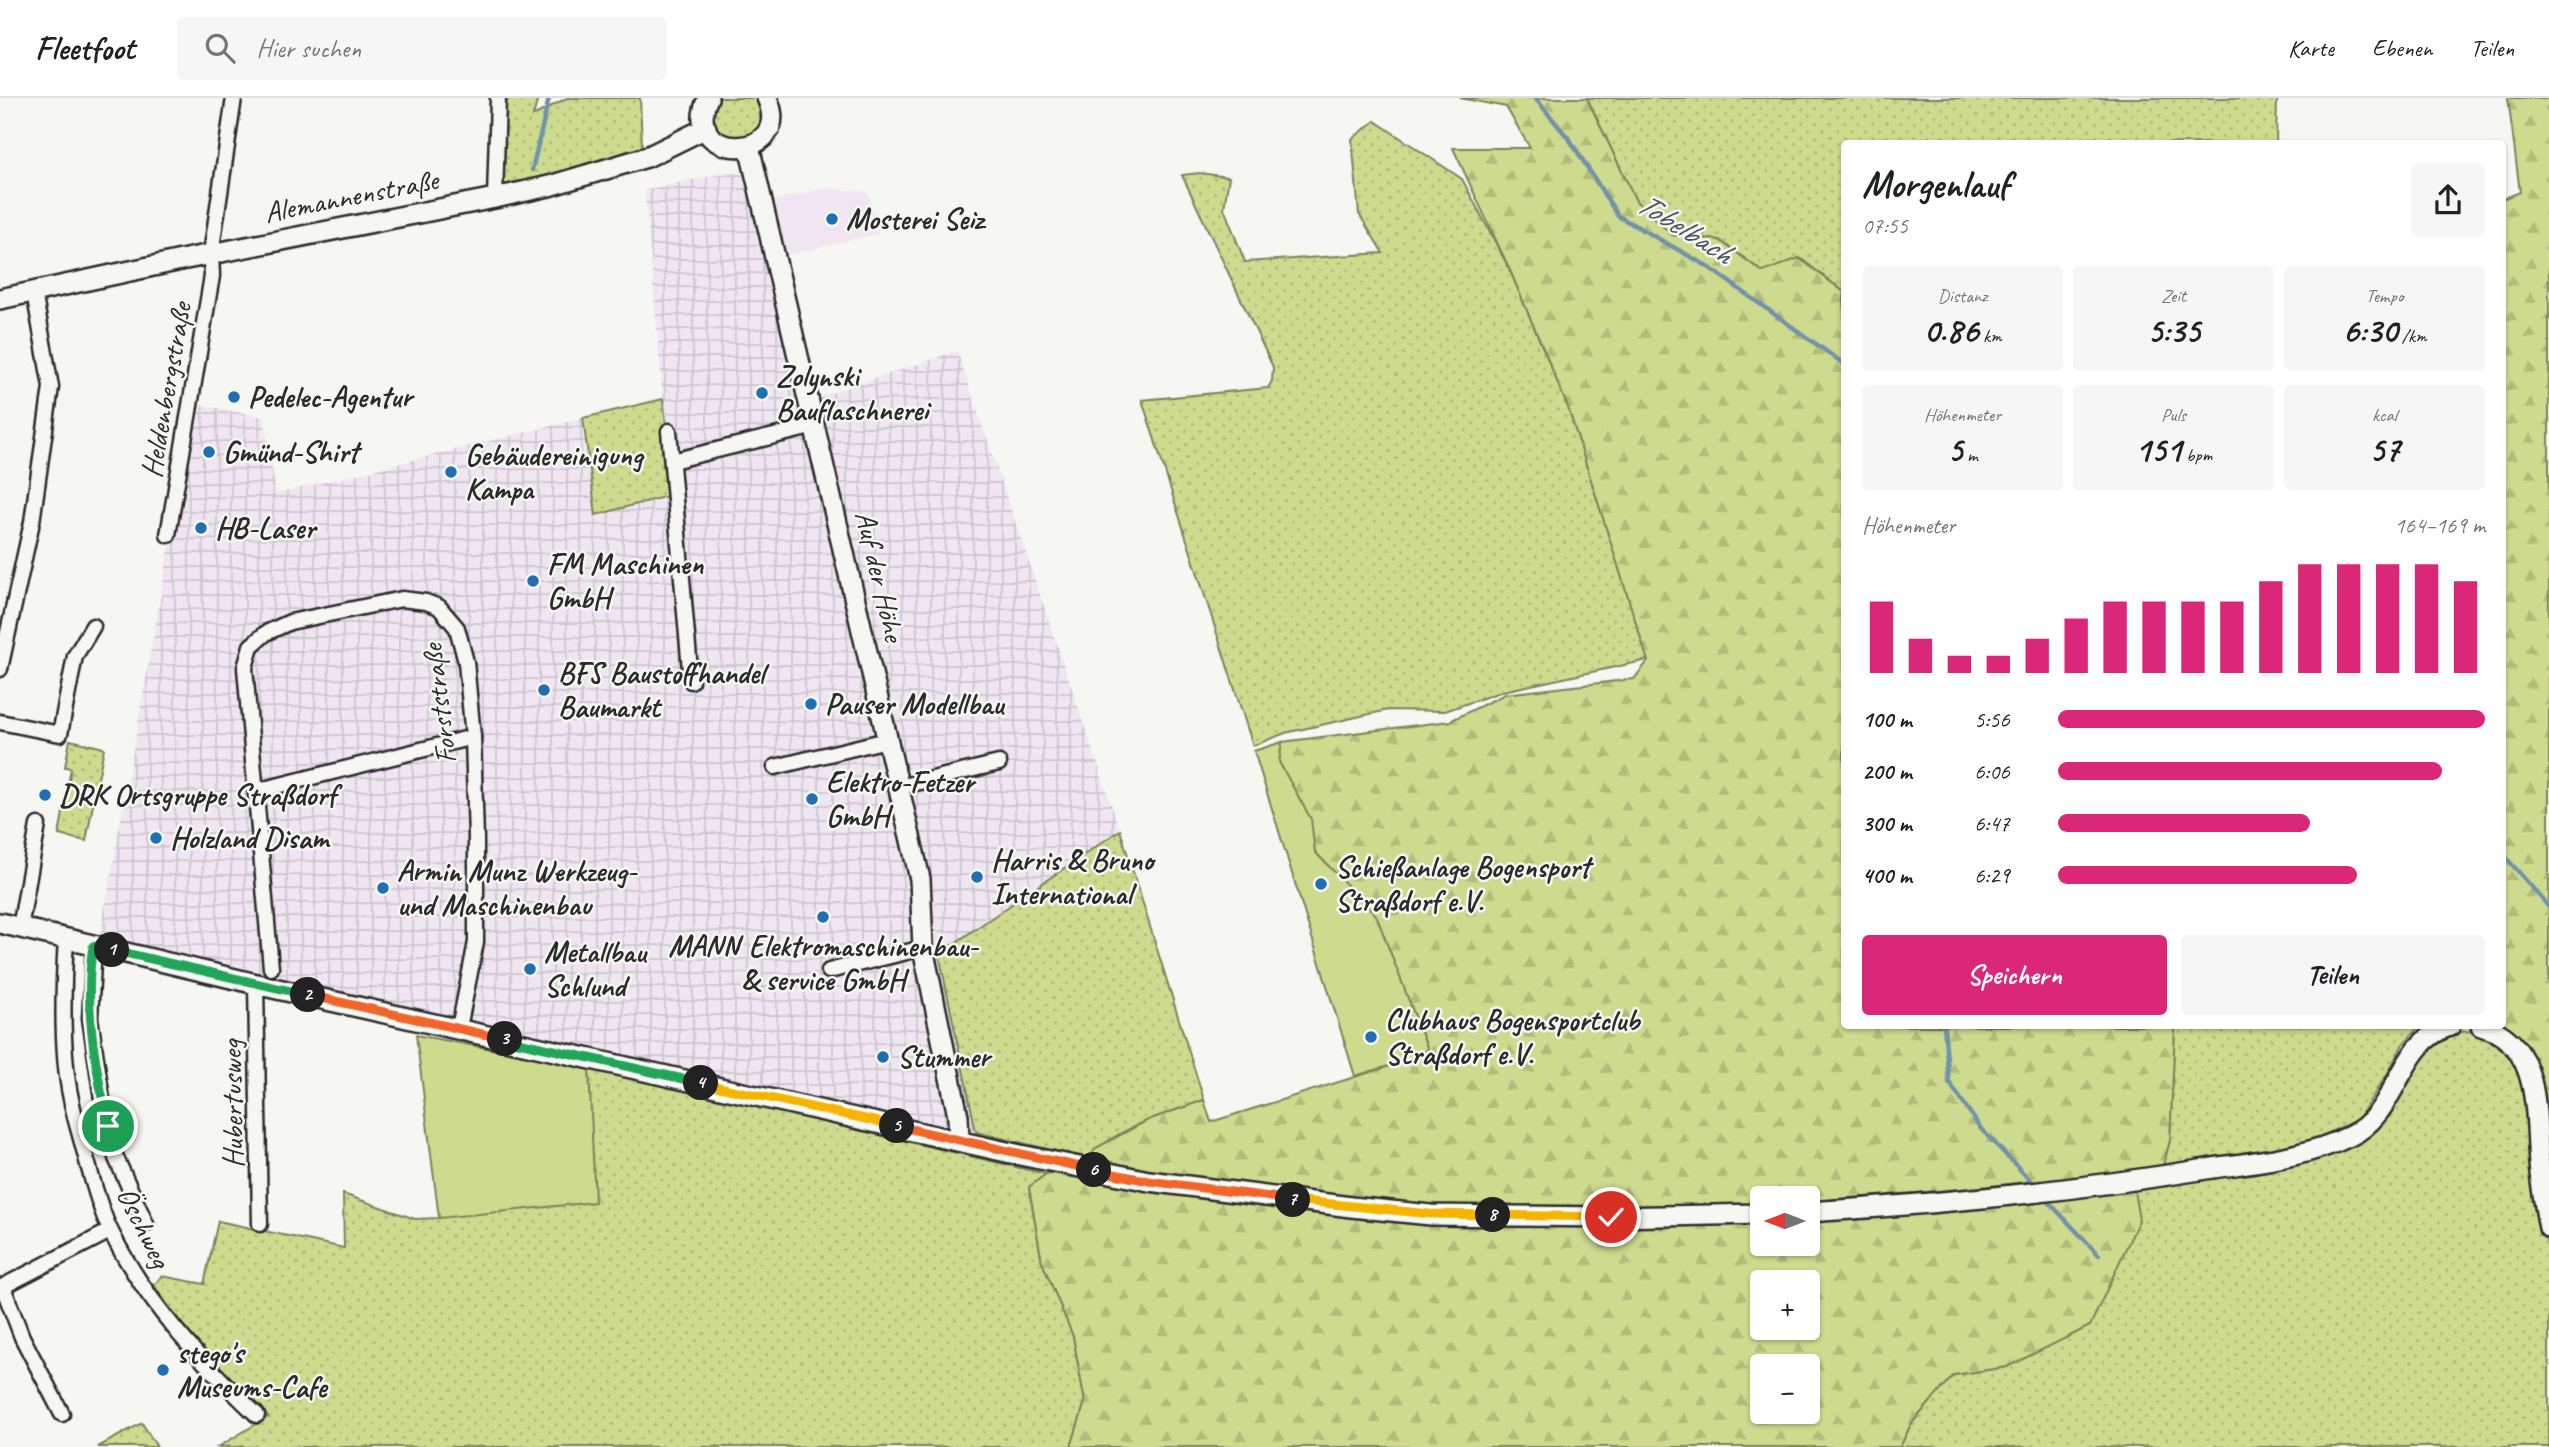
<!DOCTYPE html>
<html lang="de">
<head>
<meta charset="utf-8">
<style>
	:root { --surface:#fff; --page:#f6f6f6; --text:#202124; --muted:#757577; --line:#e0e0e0; --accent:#db2777 }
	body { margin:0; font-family:Caveat,sans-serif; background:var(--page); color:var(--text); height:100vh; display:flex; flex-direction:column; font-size:26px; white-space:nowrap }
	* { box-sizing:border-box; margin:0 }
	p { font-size:23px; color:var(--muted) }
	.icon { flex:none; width:38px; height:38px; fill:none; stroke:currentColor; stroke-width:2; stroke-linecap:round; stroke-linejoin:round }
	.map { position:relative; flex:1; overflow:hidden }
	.details { position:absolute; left:1841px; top:42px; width:665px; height:889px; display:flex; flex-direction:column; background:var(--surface); border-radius:7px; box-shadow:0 2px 5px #0004 }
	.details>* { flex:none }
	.needle { width:46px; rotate:270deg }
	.fabs { position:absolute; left:1750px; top:1088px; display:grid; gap:14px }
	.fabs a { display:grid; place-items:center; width:70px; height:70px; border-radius:7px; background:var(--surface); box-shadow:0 2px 5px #0004; font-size:35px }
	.pin { position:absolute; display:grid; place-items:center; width:60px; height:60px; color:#fff; margin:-30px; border:4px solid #fff; border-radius:50%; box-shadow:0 2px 7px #0007 }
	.km { position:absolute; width:35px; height:35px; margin:-18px; border-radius:50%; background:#222; color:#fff; font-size:19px; line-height:35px; text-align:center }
	.round { display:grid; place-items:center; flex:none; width:74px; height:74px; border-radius:7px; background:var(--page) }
	.head { display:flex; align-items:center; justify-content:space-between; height:119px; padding:0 21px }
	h1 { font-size:38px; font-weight:700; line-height:52px }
	.figures { display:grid; grid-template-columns:repeat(3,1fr); gap:10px; height:119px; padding:7px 21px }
	.figures div { display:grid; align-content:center; border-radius:7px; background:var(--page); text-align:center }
	.figures b { font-size:35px; font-weight:700 }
	.figures small { font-size:19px; font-weight:400 }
	.figures p { font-size:19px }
	.chart { height:196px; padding:14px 21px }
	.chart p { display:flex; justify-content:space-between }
	.chart svg { width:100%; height:126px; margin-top:7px; stroke:var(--accent); stroke-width:6 }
	.button { display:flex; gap:14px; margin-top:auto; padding:14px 21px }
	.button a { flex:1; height:80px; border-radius:7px; background:var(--accent); color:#fff; font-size:28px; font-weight:700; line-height:80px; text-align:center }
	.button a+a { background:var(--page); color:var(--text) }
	ul { padding:0 21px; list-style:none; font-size:23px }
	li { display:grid; grid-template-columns:112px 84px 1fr; align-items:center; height:52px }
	li i { height:18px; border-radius:9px; background:var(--accent) }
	header { display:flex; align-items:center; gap:42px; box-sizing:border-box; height:98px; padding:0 35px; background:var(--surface); border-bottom:2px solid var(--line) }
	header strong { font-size:33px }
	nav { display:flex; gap:38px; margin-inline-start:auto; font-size:24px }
	.search { width:490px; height:63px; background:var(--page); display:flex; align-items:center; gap:18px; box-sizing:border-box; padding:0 24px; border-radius:7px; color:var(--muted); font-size:26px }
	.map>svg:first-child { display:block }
	.built { fill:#efe6f1 }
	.industrial { fill:url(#industrial-grid) }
	.grass { fill:url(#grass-dots); stroke:#7c825c; stroke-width:2 }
	.forest { fill:url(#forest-firs); stroke:#7c825c; stroke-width:2; fill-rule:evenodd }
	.garden { fill:#ceda8d; stroke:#7c825c; stroke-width:2 }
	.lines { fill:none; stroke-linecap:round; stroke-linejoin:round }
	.stream { stroke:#7093aa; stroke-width:4.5 }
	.street-casing { stroke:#2b2b2b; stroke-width:19 }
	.secondary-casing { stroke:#2b2b2b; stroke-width:24 }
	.street { stroke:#f6f6f2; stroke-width:14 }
	.secondary { stroke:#f6f6f2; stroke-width:19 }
	.split-1-casing { stroke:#fff; stroke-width:14 }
	.split-2-casing { stroke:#fff; stroke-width:14 }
	.split-3-casing { stroke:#fff; stroke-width:14 }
	.split-4-casing { stroke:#fff; stroke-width:14 }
	.split-5-casing { stroke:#fff; stroke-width:14 }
	.split-6-casing { stroke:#fff; stroke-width:14 }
	.split-7-casing { stroke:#fff; stroke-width:14 }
	.split-8-casing { stroke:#fff; stroke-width:14 }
	.split-9-casing { stroke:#fff; stroke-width:14 }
	.split-1 { stroke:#22a559; stroke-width:9 }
	.split-2 { stroke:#22a559; stroke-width:9 }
	.split-3 { stroke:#f0652b; stroke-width:9 }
	.split-4 { stroke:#22a559; stroke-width:9 }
	.split-5 { stroke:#f5b400; stroke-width:9 }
	.split-6 { stroke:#f0652b; stroke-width:9 }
	.split-7 { stroke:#f0652b; stroke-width:9 }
	.split-8 { stroke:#f5b400; stroke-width:9 }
	.split-9 { stroke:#f5b400; stroke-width:9 }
	.poi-dot { fill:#1f6fb2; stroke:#f6f6f2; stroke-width:2.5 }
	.labels { text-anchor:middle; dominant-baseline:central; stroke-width:5; stroke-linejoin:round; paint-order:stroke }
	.street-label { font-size:30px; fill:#2b2b2b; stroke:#f6f6f2 }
	.poi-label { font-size:30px; font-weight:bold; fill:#2b2b2b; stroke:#f6f6f2; text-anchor:start }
	.water-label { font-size:32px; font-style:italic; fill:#485660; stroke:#f6f6f2 }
</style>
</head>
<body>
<header>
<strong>Fleetfoot</strong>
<div class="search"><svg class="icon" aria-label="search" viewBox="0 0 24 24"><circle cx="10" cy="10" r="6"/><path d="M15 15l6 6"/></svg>Hier suchen</div>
<nav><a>Karte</a><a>Ebenen</a><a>Teilen</a></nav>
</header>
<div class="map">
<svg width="2549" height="1349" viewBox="0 0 2549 1349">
	<defs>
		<pattern id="industrial-grid" width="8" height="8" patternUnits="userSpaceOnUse" patternTransform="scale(1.75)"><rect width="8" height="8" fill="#efe6f1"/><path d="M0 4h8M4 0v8" fill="none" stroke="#cdc5cf"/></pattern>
		<pattern id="grass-dots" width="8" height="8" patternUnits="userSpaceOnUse" patternTransform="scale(1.75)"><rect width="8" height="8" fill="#ceda8d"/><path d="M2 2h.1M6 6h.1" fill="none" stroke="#b1bb7a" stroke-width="1.8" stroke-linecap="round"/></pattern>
		<pattern id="forest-firs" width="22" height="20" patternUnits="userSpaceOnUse" patternTransform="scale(1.75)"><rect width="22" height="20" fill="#ceda8d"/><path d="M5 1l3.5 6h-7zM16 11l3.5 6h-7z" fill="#b1bb7a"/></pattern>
	</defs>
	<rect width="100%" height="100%" fill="#f6f6f2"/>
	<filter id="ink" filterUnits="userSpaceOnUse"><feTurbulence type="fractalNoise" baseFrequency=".0143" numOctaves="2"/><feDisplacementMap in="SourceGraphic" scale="14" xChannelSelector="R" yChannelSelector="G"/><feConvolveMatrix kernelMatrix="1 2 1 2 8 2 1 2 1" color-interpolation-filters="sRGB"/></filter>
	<g filter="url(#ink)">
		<path class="built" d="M826 90 868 94 879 135 787 157 775 102Z"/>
		<path class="industrial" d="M729 74 750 77 804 304 957 253 1120 732 939 856 976 1034 99 844 195 306 264 319 276 396 583 320 596 416 675 395 663 301 645 92Z"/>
		<g class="grass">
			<path d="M505 0H538L533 18 567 0H640L642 48 637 58 501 91Z"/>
			<path d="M714 0H760L762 28 740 44 714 32 712 4Z"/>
			<path d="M1587 0H2279L2277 1 2276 45 1844 46V194L1800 160 1763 174 1719 142 1672 137 1636 103Z"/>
			<path d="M1375 23 1462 81 1509 170 1568 309 1648 562 1503 593 1445 613 1388 612 1285 635 1253 648 1142 302 1268 290 1272 283 1273 269 1182 77 1200 75 1229 79 1224 110 1245 164 1383 155 1359 116 1352 41Z"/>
			<path d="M663 301 675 396 596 417 583 320Z"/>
			<path d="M70 642 104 650 86 743 59 737 71 670 65 669Z"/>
			<path d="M1120 732 1204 1002C1173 1013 1107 1033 1090 1061L976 1034 939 856Z"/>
			<path d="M2175 928H2420L2403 946 2386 978 2358 1021 2318 1040 2277 1051 2163 1068 2170 1042Z"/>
			<path d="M2473 933 2491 938 2506 948 2525 980 2537 1095 2549 1156V1349H1900L1911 1326 1954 1277 2007 1269 2133 1087 2336 1051 2423 953 2454 934Z"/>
			<path d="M589 969 1046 1076 1029 1090 1042 1164 1073 1238 1085 1304 1071 1349H218L268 1319C227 1277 186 1236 154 1187L162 1178 204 1186 218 1123 344 1150 343 1096 415 1121 439 1120Z"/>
			<path d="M142 1325 157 1349H98Z"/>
		</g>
		<g class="forest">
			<path d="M1460 0H1587L1636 103 1672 137 1719 142 1763 174 1799 160 1844 194V928H2175L2170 1042 2163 1068 2133 1087 2139 1122 2090 1228 2007 1269 1954 1277 1911 1326 1900 1349H1071L1085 1304 1073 1238 1042 1164 1029 1089 1046 1076 1082 1070 1096 1050 1148 1022 1204 1002 1211 1024 1406 963 1428 952 1376 818 1315 754 1310 721 1279 664 1282 644 1450 623 1505 596 1634 581 1648 563 1568 309 1509 170 1453 50H1530L1506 9ZM1762 1101H1808V1146H1762ZM1762 1185H1808V1230H1762ZM1762 1269H1808V1314H1762Z"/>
			<path d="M2508 0H2549V1064L2541 985 2535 959 2502 925V101L2520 94Z"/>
		</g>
		<g class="garden">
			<path d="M1282 644 1279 664 1311 721 1315 754 1376 817 1428 952 1406 963 1355 978 1254 653Z"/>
			<path d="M416 937 589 969 595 1104 439 1120Z"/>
		</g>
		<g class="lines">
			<g class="stream">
				<path d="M1535 0 1570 42 1618 118 1707 168 1844 266"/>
				<path d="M532 72 549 0"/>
				<path d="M2502 755 2549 809"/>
				<path d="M1944 928 1949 984 1981 1031 2031 1083"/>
				<path d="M2046 1101 2099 1157"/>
			</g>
			<defs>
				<g id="street">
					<path d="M495 100 498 0"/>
					<path d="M669 333 691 583"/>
					<path d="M672 363 815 328"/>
					<path d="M168 437 212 178 211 156 234 0"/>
					<path d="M0 571 32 424 51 289 34 194"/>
					<path d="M0 624 60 636 75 558 93 528"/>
					<path d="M775 669 887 642"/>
					<path d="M899 689 999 665"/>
					<path d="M256 693 473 639"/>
					<path d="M20 830 38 727"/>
					<path d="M66 841C63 888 61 956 71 1001 75 1022 82 1043 87 1063 94 1087 100 1112 111 1134 147 1206 200 1263 257 1317"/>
					<path d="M94 848 90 920 102 1001 116 1060 146 1126"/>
					<path d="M271 870 245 570 251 548 266 535 290 524 402 501 426 504 439 509 457 530 466 564 473 639 476 741V844L459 930"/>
					<path d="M829 873 923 850"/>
					<path d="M256 886 260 1126"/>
					<path d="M3 1189 22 1239 62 1316"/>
					<path d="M0 1190 110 1133"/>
				</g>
				<g id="secondary">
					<path d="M708 0C678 65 796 65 767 0"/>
					<path d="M749 48 920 781 923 850 958 1018 959 1042"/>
					<path d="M0 201 186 161 495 100 549 88 647 59 706 30"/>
					<path d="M0 825 273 890 1020 1057 1149 1083 1351 1109 1431 1117 1611 1119 1762 1116"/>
					<path d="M2481 928C2542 944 2535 1016 2539 1066 2541 1087 2545 1109 2549 1130"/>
					<path d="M1808 1114C1939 1106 2070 1093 2200 1072 2250 1064 2303 1061 2350 1038 2400 1014 2397 944 2450 928"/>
				</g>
			</defs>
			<use href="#street" class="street-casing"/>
			<use href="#secondary" class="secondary-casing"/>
			<use href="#street" class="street"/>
			<use href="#secondary" class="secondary"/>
		</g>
	</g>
	<g class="lines" filter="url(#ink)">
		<defs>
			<path id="split-1" d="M108 1028C96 970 83 907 93 848L112 852"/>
			<path id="split-2" d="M112 852 308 897"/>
			<path id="split-3" d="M308 897 505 941"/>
			<path id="split-4" d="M505 941 701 985"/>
			<path id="split-5" d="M701 985 897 1028"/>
			<path id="split-6" d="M897 1028 1094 1072"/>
			<path id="split-7" d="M1094 1072 1149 1083 1293 1102"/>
			<path id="split-8" d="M1293 1102 1430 1116 1493 1117"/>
			<path id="split-9" d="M1493 1117 1611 1119"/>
		</defs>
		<use href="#split-1" class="split-1-casing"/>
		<use href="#split-2" class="split-2-casing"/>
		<use href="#split-3" class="split-3-casing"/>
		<use href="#split-4" class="split-4-casing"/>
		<use href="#split-5" class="split-5-casing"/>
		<use href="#split-6" class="split-6-casing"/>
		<use href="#split-7" class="split-7-casing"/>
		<use href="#split-8" class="split-8-casing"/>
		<use href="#split-9" class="split-9-casing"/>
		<use href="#split-1" class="split-1"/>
		<use href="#split-2" class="split-2"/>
		<use href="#split-3" class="split-3"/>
		<use href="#split-4" class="split-4"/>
		<use href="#split-5" class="split-5"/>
		<use href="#split-6" class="split-6"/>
		<use href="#split-7" class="split-7"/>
		<use href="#split-8" class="split-8"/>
		<use href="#split-9" class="split-9"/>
	</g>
	<g class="poi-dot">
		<circle cx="832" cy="121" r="7"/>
		<circle cx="762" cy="295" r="7"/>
		<circle cx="234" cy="299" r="7"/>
		<circle cx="209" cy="354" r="7"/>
		<circle cx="451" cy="374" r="7"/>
		<circle cx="201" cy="430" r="7"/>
		<circle cx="533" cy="483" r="7"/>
		<circle cx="544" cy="592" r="7"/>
		<circle cx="811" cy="606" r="7"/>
		<circle cx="45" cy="697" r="7"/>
		<circle cx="812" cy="701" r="7"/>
		<circle cx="156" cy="740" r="7"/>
		<circle cx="977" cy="779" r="7"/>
		<circle cx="1321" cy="786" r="7"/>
		<circle cx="383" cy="790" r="7"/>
		<circle cx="823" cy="819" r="7"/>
		<circle cx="530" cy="871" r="7"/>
		<circle cx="1371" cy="939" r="7"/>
		<circle cx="883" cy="959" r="7"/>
		<circle cx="163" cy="1272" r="7"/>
	</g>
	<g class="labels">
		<g class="street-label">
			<text transform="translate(351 98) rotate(-11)">Alemannenstraße</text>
			<text transform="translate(166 292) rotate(-80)">Heldenbergstraße</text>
			<text transform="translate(880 478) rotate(77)">Auf der Höhe</text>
			<text transform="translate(439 606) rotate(-97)">Forststraße</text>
			<text transform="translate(232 1006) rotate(-91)">Hubertusweg</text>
			<text transform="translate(144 1129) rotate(64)">Öschweg</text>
		</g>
		<g class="poi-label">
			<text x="846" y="121">Mosterei Seiz</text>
			<text x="776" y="278">Zolynski<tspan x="776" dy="34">Bauflaschnerei</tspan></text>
			<text x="248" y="299">Pedelec-Agentur</text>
			<text x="223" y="354">Gmünd-Shirt</text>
			<text x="465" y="357">Gebäudereinigung<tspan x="465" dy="34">Kampa</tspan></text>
			<text x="215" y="430">HB-Laser</text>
			<text x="547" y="466">FM Maschinen<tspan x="547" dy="34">GmbH</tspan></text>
			<text x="558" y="575">BFS Baustoffhandel<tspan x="558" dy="34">Baumarkt</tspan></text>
			<text x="825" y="606">Pauser Modellbau</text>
			<text x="826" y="684">Elektro-Fetzer<tspan x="826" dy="34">GmbH</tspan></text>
			<text x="59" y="697">DRK Ortsgruppe Straßdorf</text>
			<text x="170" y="740">Holzland Disam</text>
			<text x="991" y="762">Harris &amp; Bruno<tspan x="991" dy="34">International</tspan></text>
			<text x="1335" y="769">Schießanlage Bogensport<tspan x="1335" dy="34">Straßdorf e.V.</tspan></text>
			<text x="397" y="773">Armin Munz Werkzeug-<tspan x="397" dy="34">und Maschinenbau</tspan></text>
			<text x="823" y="848" text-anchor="middle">MANN Elektromaschinenbau-<tspan x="823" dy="34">&amp; service GmbH</tspan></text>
			<text x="544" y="854">Metallbau<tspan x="544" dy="34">Schlund</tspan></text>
			<text x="1385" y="922">Clubhaus Bogensportclub<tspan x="1385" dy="34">Straßdorf e.V.</tspan></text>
			<text x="897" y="959">Stummer</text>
			<text x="177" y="1255">stego's<tspan x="177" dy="34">Museums-Cafe</tspan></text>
		</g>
		<g class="water-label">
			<text transform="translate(1685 130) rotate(32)">Tobelbach</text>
		</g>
	</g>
</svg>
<div class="fabs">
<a><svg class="needle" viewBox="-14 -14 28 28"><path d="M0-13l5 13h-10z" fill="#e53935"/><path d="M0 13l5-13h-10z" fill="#757577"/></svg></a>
<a>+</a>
<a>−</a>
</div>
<div class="pin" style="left:108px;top:1028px;background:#1e9e55"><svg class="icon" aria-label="arrive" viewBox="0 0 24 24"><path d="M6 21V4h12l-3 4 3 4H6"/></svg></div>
<div class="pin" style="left:1611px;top:1119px;background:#d93025"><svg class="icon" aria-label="check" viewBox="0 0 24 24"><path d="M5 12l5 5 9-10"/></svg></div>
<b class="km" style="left:112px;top:852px">1</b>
<b class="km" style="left:308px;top:897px">2</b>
<b class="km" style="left:505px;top:941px">3</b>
<b class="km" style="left:701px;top:985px">4</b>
<b class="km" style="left:897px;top:1028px">5</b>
<b class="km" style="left:1094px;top:1072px">6</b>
<b class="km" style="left:1293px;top:1102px">7</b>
<b class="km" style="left:1493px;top:1117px">8</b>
<section class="details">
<div class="head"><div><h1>Morgenlauf</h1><p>07:55</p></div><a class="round"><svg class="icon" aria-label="share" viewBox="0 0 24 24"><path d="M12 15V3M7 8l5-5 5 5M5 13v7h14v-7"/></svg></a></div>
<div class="figures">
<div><p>Distanz</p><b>0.86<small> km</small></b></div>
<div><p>Zeit</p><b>5:35</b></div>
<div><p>Tempo</p><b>6:30<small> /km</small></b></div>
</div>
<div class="figures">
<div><p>Höhenmeter</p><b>5<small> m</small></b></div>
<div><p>Puls</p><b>151<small> bpm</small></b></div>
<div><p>kcal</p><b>57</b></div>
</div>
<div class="chart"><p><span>Höhenmeter</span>164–169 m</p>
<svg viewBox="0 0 160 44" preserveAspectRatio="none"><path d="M5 44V19M15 44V32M25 44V38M35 44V38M45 44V32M55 44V25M65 44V19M75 44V19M85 44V19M95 44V19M105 44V12M115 44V6M125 44V6M135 44V6M145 44V6M155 44V12"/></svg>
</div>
<ul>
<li><b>100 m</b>5:56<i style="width:100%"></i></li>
<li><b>200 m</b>6:06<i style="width:90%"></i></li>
<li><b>300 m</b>6:47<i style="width:59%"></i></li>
<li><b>400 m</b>6:29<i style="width:70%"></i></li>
</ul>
<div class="button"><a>Speichern</a><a>Teilen</a></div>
</section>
</div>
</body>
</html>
